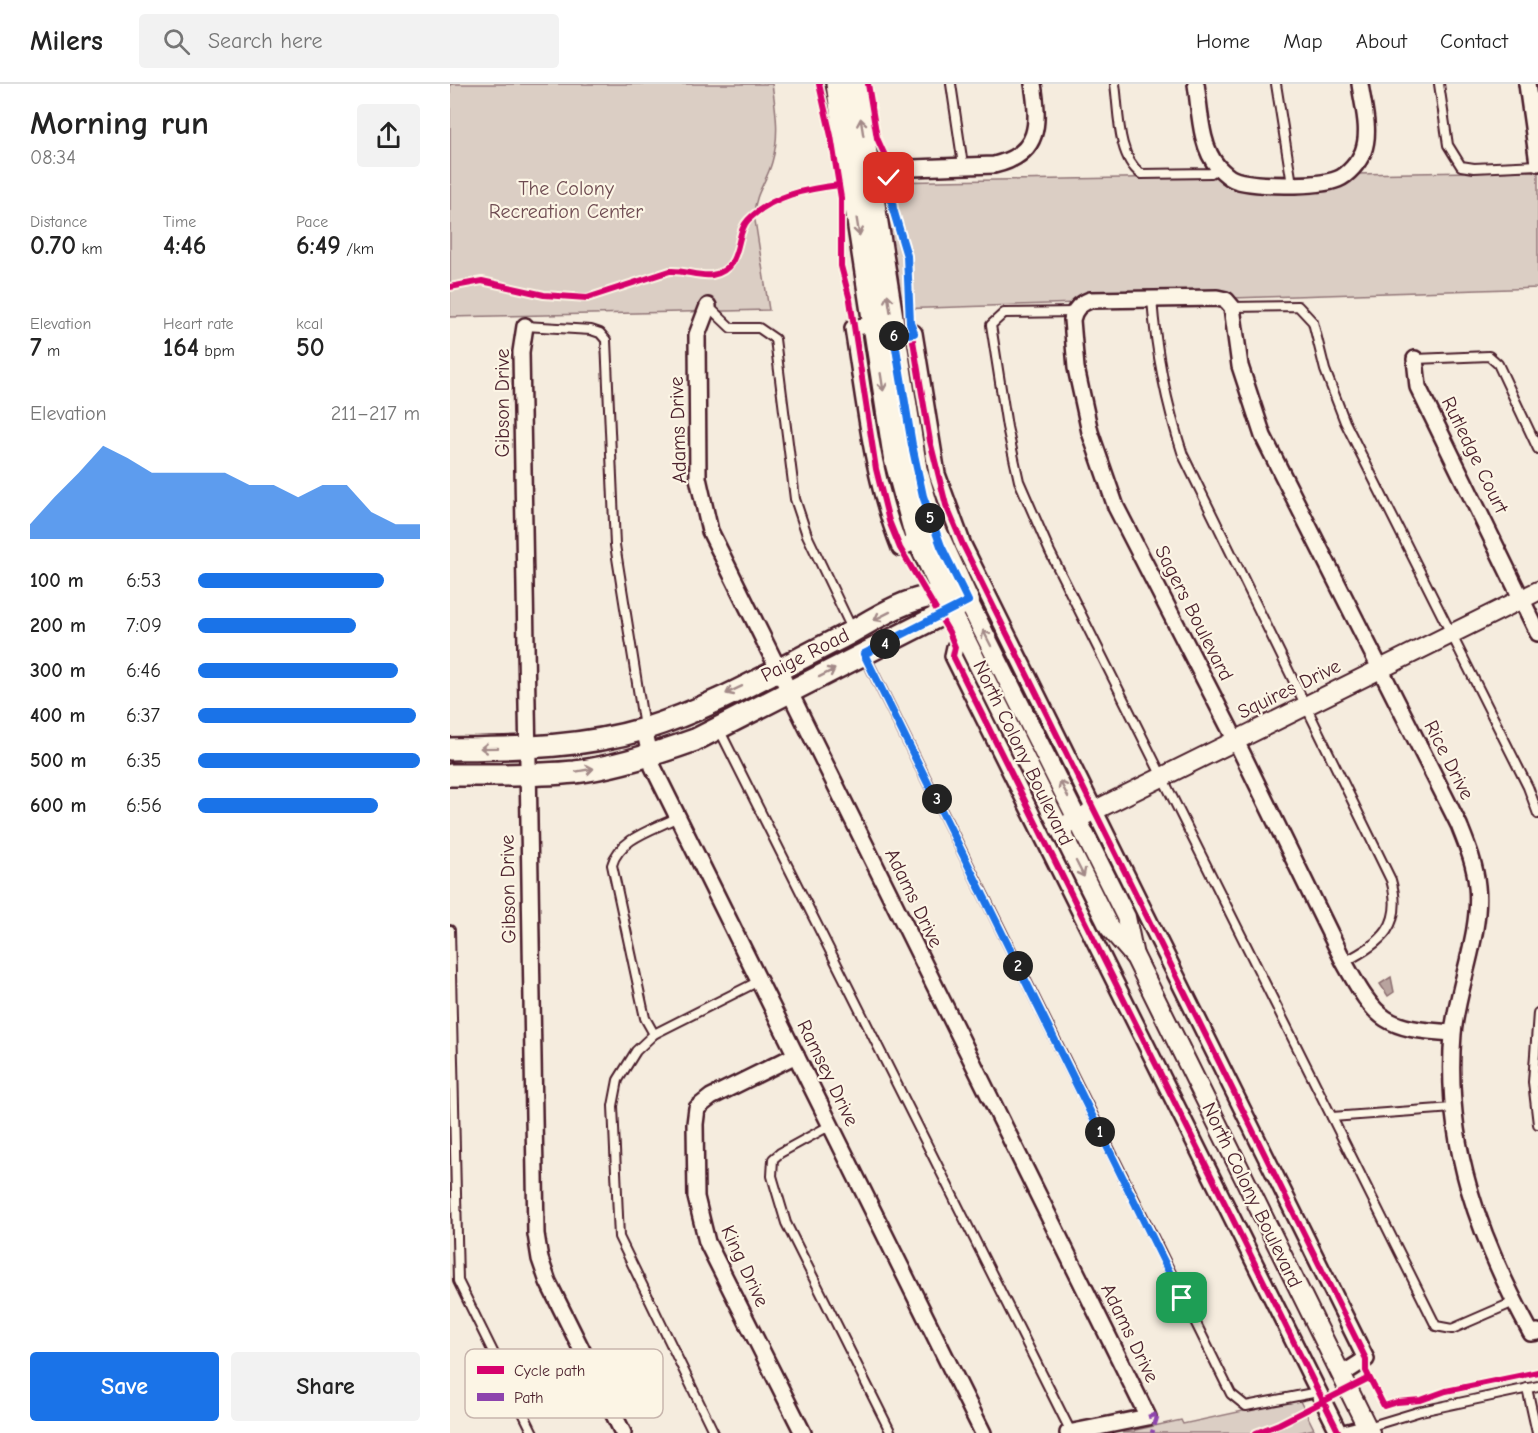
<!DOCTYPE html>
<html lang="en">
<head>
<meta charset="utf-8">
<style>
	:root { --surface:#fff; --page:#f2f2f2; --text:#222; --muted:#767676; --line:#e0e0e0; --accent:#1a73e8 }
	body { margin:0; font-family:"Comic Neue",sans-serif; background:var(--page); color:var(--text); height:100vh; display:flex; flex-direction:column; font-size:22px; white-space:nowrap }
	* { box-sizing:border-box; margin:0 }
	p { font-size:20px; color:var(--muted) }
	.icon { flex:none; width:33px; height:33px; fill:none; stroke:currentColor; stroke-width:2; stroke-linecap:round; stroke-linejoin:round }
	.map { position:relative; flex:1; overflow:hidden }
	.panel { display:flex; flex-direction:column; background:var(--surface); width:450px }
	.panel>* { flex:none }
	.pin { position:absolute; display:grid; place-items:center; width:51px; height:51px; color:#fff; margin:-26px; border-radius:12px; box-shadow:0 3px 9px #0006 }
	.km { position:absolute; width:30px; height:30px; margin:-15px; border-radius:50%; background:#222; color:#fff; font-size:16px; line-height:30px; text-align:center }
	.round { display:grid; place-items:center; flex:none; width:63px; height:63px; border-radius:6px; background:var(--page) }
	.head { display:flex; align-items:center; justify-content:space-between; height:102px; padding:0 30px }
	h1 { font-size:33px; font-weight:700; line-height:45px }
	.figures { display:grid; grid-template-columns:repeat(3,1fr); gap:9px; height:102px; padding:6px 30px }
	.figures div { display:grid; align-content:center }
	.figures b { font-size:26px; font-weight:700 }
	.figures small { font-size:16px; font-weight:400 }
	.figures p { font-size:16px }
	.chart { height:168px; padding:12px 30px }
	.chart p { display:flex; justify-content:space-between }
	.chart svg { width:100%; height:108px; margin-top:6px; fill:var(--accent); opacity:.7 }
	.cta { display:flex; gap:12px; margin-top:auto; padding:12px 30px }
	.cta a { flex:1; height:69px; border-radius:6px; background:var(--accent); color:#fff; font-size:24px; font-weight:700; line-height:69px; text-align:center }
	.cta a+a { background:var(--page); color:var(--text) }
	ul { padding:0 30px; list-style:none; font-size:20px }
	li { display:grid; grid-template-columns:96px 72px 1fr; align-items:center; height:45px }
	li i { height:15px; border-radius:8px; background:var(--accent) }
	header { display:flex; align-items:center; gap:36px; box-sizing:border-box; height:84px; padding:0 30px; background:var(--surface); border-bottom:2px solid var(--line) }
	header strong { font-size:28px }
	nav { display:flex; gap:33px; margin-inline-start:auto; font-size:21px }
	.search { width:420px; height:54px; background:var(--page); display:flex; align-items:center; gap:15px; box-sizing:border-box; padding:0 21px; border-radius:6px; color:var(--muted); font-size:22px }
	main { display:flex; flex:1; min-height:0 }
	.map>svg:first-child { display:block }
	.green { fill:#dbcec4; stroke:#927678; stroke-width:1.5 }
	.water { fill:#b8a39e; stroke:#8c6e70; stroke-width:1.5 }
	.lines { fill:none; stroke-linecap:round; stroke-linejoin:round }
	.service-casing { stroke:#4a1f2b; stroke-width:12 }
	.minor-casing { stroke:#4a1f2b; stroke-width:20 }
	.tertiary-casing { stroke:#4a1f2b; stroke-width:22 }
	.secondary-casing { stroke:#4a1f2b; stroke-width:26 }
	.service { stroke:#fcf5e5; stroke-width:8 }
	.minor { stroke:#fcf5e5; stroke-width:15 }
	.tertiary { stroke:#fcf5e5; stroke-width:18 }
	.secondary { stroke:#fcf5e5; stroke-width:21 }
	.quiet { stroke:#8e44ad; stroke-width:4.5; stroke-dasharray:9 4.5; stroke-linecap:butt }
	.cycleway-casing { stroke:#fcf5e5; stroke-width:10 }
	.cycleway { stroke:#d6006c; stroke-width:6 }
	.oneway { stroke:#a38a88 }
	.route-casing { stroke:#fff; stroke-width:12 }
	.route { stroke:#1a73e8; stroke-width:8 }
	.labels { text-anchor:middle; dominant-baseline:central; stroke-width:4.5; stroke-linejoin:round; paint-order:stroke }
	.park-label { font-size:20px; fill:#6e4b51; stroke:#fcf5e5 }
	.street-label { font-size:20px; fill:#4a1f2b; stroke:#fcf5e5 }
	.key { fill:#fcf5e5; stroke:#c7b5ad; stroke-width:1.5 }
	.key-label { font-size:16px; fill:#4a1f2b }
</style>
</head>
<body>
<header>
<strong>Milers</strong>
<div class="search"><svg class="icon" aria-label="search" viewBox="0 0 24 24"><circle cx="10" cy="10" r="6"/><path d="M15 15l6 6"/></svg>Search here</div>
<nav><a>Home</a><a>Map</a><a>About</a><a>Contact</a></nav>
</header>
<main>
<section class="panel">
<div class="head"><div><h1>Morning run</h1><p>08:34</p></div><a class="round"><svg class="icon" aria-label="share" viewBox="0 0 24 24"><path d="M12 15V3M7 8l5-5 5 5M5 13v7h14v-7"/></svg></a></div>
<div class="figures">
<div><p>Distance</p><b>0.70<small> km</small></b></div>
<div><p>Time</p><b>4:46</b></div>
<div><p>Pace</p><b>6:49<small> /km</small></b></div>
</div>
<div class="figures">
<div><p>Elevation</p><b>7<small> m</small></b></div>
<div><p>Heart rate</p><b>164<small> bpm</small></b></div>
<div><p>kcal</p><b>50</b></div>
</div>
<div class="chart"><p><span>Elevation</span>211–217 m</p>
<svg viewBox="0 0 160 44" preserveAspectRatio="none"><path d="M0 44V38L10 27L20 17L30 6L40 11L50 17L60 17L70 17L80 17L90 22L100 22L110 27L120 22L130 22L140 33L150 38L160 38V44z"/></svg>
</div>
<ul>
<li><b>100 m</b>6:53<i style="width:84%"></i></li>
<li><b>200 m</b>7:09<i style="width:71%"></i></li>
<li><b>300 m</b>6:46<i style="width:90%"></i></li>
<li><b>400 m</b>6:37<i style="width:98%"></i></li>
<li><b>500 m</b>6:35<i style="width:100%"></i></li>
<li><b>600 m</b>6:56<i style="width:81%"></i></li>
</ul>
<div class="cta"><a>Save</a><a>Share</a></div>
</section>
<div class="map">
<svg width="1088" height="1349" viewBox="0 0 1088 1349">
	<rect width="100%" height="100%" fill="#f5ecde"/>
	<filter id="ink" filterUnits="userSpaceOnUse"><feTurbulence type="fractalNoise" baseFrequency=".0167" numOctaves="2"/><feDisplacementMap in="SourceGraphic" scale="12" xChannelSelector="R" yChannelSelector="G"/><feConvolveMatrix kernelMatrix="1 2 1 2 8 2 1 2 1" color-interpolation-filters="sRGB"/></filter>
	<g filter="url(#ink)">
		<g class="green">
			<path d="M0 0H322C326 27 330 52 322 78 317 97 305 109 304 130L319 226 0 233Z"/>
			<path d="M1088 87V204L448 225 433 98Z"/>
			<path d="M468 522 472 529 402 565 401 563Z"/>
			<path d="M849 1315 864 1345 847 1349H672L731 1336 733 1340Z"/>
		</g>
		<path class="water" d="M941 893 944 908 938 912 930 900Z"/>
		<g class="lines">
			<defs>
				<g id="service">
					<path d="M501 0 513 81"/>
					<path d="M665 0C669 27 667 73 691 90L761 89 769 84"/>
					<path d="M826 0 842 100"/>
					<path d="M989 0 998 61 1011 82 1024 84 1088 81"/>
					<path d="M702 215C706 269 716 319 733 371L941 796C954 841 932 859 894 878"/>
					<path d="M258 222 281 244H309L325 255 345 415 357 451 402 545"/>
					<path d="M782 223 848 222 863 238 875 286 895 338 1078 703 1088 730"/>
					<path d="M624 228 554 229 541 241 557 343 569 397 600 468 986 1242 1002 1245 1064 1218"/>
					<path d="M75 242 141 246 150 249 156 256 165 461 194 643"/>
					<path d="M965 275 1039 272 1048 280 1088 365"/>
					<path d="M415 572 781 1310 796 1322 868 1308"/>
					<path d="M269 645 621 1348"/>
					<path d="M0 846 8 1197 83 1349"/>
					<path d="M1088 929 1083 998 1088 1040"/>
					<path d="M204 950 195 934 162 781C169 754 205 745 228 733"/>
					<path d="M882 1033 1003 1024"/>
					<path d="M381 1041 330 1069 323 1075 322 1092 336 1139 441 1349"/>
					<path d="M1077 1304 1087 1349"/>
					<path d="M918 1343 971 1327 1088 1302"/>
					<path d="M264 1349 169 1153 163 1022 168 996 186 967 204 950 309 897"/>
				</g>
				<g id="minor">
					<path d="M746 0C750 26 750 63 768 83 772 87 778 93 783 95 802 103 869 103 888 95 898 91 909 78 913 68 921 47 913 22 910 0"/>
					<path d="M1077 0 1088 79"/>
					<path d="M409 86 544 81C591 70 589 39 583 0"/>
					<path d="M258 222 247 251 248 394 260 447 698 1333 618 1349"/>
					<path d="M423 240 403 244C415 318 422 394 450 464L468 457"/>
					<path d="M75 242 71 268 86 1150 90 1175 98 1198 173 1349"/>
					<path d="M445 252 464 249 487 390 513 461 916 1275 891 1291"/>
					<path d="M965 275 968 303 1088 549"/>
					<path d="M516 556 505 563 503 572 889 1349"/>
					<path d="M194 645 203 683 533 1349"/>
					<path d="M1003 949C935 945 927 938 894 878L786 657 666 423 640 348 626 284 622 236C624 225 630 220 640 216L767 214 776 216 782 223 790 282 813 352 1009 741C1017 761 1025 780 1027 802 1032 849 1007 903 1003 950 994 1061 1029 1153 1081 1249L1088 1248"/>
					<path d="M346 971 261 1013 247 1024 245 1040 246 1113 257 1158 353 1349"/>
					<path d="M894 1349 918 1343"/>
				</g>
				<g id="tertiary">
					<path d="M518 517 676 833 684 872"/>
					<path d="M501 526 659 843 685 873 920 1349"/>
					<path d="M609 744 1088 507"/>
				</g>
				<g id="secondary">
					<path d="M387 0 444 371 465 449 500 523"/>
					<path d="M405 0 466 385 482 439 518 517"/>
					<path d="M0 665C66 664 131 664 194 645 263 624 328 585 392 553 420 538 451 516 483 512 495 510 507 514 518 517"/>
					<path d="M0 691C41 691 83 692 125 688 165 683 206 670 245 656L518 517"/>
				</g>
			</defs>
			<use href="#service" class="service-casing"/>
			<use href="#minor" class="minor-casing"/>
			<use href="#tertiary" class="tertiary-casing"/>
			<use href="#secondary" class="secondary-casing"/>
			<use href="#service" class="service"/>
			<use href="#minor" class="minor"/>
			<use href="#tertiary" class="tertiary"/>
			<use href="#secondary" class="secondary"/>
			<path class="quiet" d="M698 1333 708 1330 702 1349"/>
			<defs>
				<g id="cycleway">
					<path d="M369 0 381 52 391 114V182L400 216 426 385 439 437 450 464 499 548 505 563 503 572 889 1349"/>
					<path d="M418 0 427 54 436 74 443 125 457 172 460 239 480 357 496 421 513 461 916 1275V1287L934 1322 947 1318 971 1316 996 1307 1088 1288"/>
					<path d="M0 203 32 197 94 211 137 214 220 187C234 186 249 193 262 191 294 185 284 150 298 136 323 111 356 105 389 101"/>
					<path d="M806 1349 829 1340 919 1294"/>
				</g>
			</defs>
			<use href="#cycleway" class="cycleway-casing"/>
			<use href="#cycleway" class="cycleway"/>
		</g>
		<defs><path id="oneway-shaft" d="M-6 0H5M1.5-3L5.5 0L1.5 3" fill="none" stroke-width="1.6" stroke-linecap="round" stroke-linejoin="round" transform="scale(1.5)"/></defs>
		<g class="oneway">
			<use href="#oneway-shaft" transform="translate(412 43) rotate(-99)"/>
			<use href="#oneway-shaft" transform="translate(408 143) rotate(81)"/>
			<use href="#oneway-shaft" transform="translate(439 219) rotate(-99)"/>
			<use href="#oneway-shaft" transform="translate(432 298) rotate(81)"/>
			<use href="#oneway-shaft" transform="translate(432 532) rotate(153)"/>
			<use href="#oneway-shaft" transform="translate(537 554) rotate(-117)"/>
			<use href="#oneway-shaft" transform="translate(377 589) rotate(-27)"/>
			<use href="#oneway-shaft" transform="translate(284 606) rotate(155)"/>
			<use href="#oneway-shaft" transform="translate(39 664) rotate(179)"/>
			<use href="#oneway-shaft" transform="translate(135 686) rotate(-10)"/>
			<use href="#oneway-shaft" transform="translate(614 705) rotate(-117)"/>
			<use href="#oneway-shaft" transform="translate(630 785) rotate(63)"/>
		</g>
	</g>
	<g class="lines" filter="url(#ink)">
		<defs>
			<path id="route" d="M439 94 443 125 457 172 460 239 464 249 444 252 462 361 473 412 491 462 518 517 414 570 732 1214"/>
		</defs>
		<use href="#route" class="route-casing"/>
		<use href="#route" class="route"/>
	</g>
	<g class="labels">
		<g class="park-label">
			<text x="116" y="104">The Colony<tspan x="116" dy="23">Recreation Center</tspan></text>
		</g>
		<g class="street-label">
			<text transform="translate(52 319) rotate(-90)">Gibson Drive</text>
			<text transform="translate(228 346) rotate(-92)">Adams Drive</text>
			<text transform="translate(1025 371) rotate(64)">Rutledge Court</text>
			<text transform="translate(744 529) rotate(63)">Sagers Boulevard</text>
			<text transform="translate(355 571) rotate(-27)">Paige Road</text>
			<text transform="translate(839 605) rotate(-26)">Squires Drive</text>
			<text transform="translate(573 669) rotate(64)">North Colony Boulevard</text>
			<text transform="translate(999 676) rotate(63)">Rice Drive</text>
			<text transform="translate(58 805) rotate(-91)">Gibson Drive</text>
			<text transform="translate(464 814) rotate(64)">Adams Drive</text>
			<text transform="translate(378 989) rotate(64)">Ramsey Drive</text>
			<text transform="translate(802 1111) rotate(64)">North Colony Boulevard</text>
			<text transform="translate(295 1182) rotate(65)">King Drive</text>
			<text transform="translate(680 1249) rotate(64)">Adams Drive</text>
		</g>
	</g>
	<rect x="15" y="1265" width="198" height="69" rx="9" class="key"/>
	<rect x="27" y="1282" width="27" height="8" fill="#d6006c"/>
	<rect x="27" y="1309" width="27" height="8" fill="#8e44ad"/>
	<g class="key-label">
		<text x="64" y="1292">Cycle path</text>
		<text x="64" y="1319">Path</text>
	</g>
</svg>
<div class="pin" style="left:732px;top:1214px;background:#1e9e55"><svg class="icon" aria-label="arrive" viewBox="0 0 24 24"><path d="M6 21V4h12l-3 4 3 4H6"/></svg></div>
<div class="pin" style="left:439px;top:94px;background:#d93025"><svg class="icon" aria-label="check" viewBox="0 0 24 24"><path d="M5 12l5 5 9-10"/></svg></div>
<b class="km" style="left:650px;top:1048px">1</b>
<b class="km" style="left:568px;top:882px">2</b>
<b class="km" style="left:487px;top:715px">3</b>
<b class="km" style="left:435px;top:560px">4</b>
<b class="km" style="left:480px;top:434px">5</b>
<b class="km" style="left:444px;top:252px">6</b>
</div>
</main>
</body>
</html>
